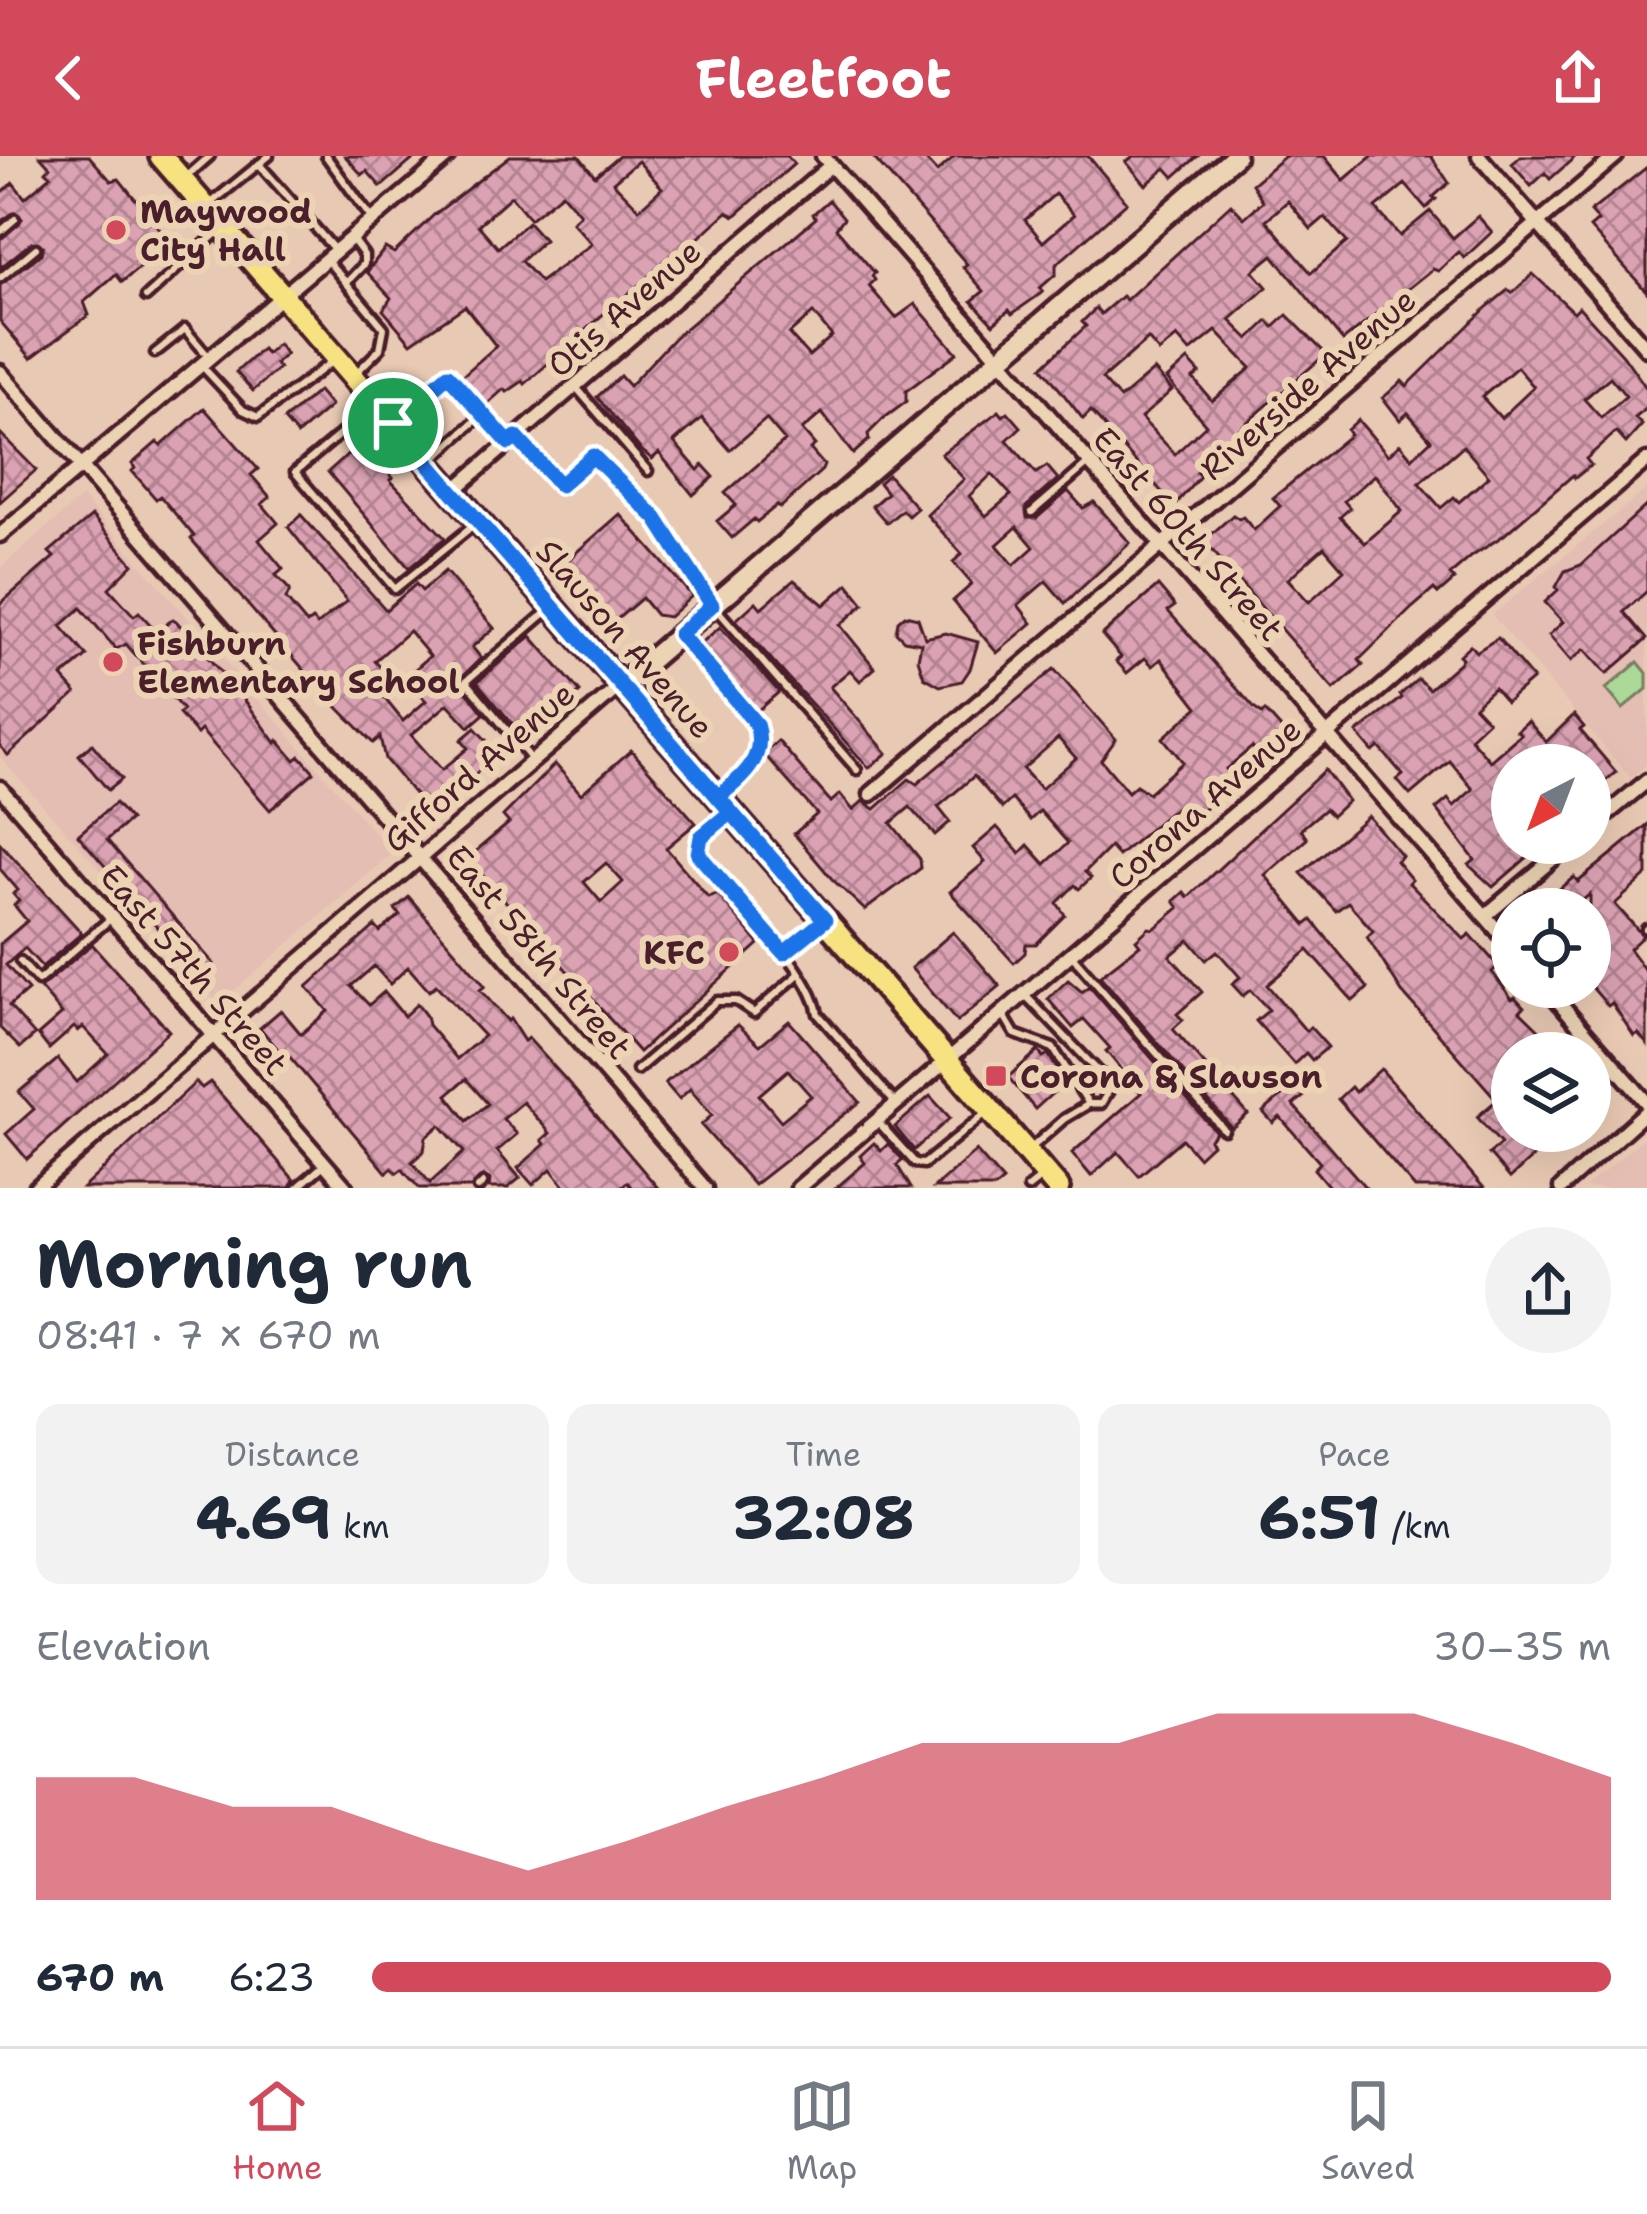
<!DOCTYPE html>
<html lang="en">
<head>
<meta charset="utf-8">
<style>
	:root { --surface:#fff; --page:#f2f2f3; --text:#1f2937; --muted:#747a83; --line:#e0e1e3; --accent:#d1495b }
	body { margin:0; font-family:"Shantell Sans",sans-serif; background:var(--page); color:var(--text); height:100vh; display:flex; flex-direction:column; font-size:45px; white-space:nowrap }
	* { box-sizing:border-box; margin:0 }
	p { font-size:39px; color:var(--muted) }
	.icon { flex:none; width:66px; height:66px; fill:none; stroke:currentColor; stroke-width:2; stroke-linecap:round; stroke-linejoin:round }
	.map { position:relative; height:1032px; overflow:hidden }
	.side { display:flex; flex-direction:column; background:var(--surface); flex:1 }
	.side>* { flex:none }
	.needle { width:78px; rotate:222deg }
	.controls { position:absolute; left:1491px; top:588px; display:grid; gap:24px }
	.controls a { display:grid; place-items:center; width:120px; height:120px; border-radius:50%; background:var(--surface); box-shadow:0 12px 48px #0002; font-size:60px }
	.pin { position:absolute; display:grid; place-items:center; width:102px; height:102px; color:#fff; margin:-51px; border:6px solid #fff; border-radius:50%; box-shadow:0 3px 12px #0007 }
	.round { display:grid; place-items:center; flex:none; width:126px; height:126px; border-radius:63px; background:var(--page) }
	.headline { display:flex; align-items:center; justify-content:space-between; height:204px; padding:0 36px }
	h1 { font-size:66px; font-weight:700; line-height:90px }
	.figures { display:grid; grid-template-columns:repeat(3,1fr); gap:18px; height:204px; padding:12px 36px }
	.figures div { display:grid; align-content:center; border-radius:24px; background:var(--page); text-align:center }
	.figures b { font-size:60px; font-weight:700 }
	.figures small { font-size:33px; font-weight:400 }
	.figures p { font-size:33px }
	.chart { height:336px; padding:24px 36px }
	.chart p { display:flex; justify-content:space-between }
	.chart svg { width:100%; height:216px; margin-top:12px; fill:var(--accent); opacity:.7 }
	ul { padding:0 36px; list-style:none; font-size:39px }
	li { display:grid; grid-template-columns:192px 144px 1fr; align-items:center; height:90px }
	li i { height:30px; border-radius:15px; background:var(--accent) }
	header { display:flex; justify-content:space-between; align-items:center; height:156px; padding:0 36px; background:var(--accent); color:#fff; font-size:54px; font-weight:700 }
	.dock { display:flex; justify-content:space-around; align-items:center; height:168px; border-top:3px solid var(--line); background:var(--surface); font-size:33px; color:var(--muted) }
	.dock a { display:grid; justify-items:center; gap:6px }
	.dock .selected { color:var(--accent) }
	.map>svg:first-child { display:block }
	.built { fill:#e4bdb3 }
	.park { fill:#abd998; stroke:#7a7c62; stroke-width:3 }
	.building { fill:url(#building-cross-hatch); stroke:#4a1f2b; stroke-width:3; fill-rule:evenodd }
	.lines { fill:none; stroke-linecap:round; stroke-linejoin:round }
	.lane-casing { stroke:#4a1f2b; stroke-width:15 }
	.street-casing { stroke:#4a1f2b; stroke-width:21 }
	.secondary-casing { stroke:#4a1f2b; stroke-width:27 }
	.primary-casing { stroke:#4a1f2b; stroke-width:30 }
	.lane { stroke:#ebd3b3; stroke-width:6 }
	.street { stroke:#ebd3b3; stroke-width:12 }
	.secondary { stroke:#ebd3b3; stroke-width:18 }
	.primary { stroke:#f6e281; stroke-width:21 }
	.route-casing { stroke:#fff; stroke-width:24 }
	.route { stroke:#1a73e8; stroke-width:15 }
	.poi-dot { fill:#d1495b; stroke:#ebd3b3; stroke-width:4.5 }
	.labels { text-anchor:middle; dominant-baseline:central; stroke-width:12; stroke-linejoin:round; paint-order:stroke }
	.poi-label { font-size:33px; font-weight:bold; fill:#4a1f2b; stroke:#ebd3b3; text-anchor:start }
	.street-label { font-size:33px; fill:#4a1f2b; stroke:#ebd3b3 }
</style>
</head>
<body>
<header><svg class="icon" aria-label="back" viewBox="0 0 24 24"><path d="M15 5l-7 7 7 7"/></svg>Fleetfoot<svg class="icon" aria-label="share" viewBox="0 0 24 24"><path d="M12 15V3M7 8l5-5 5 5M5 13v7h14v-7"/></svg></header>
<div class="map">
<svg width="1647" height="1032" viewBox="0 0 1647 1032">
	<defs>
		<pattern id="building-cross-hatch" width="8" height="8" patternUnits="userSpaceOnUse" patternTransform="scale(3)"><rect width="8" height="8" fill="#daa2b2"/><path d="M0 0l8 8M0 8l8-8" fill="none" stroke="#b38391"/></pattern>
	</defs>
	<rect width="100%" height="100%" fill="#e8c9b3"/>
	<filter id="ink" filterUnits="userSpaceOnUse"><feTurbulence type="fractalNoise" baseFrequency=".00833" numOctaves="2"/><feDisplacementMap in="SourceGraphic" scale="24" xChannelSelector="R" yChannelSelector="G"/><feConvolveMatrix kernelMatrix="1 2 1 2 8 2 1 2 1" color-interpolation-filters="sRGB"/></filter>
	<g filter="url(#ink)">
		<g class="built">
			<path d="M1647 333V608L1631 622 1492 459Z"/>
			<path d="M82 341 392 697 219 848 0 601V412Z"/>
			<path d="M1647 979V1032H1585Z"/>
		</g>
		<path class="park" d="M1638 506 1647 517V533L1623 553 1606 533Z"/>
		<g class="building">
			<path d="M40 0H89L111 25 119 23 170 86 122 126 116 118 84 146 89 159 31 202 0 165V129L41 98 43 90 32 86 0 112V83L22 63 15 56 0 66V38L13 27 25 42 51 20 46 15 50 11Z"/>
			<path d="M345 0H417L381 31 367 15 362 19Z"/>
			<path d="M510 0H579L595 20 619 0H787L794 8 735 60 727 56 659 118 656 115 608 154 525 228 523 225 507 236 504 233 486 249 461 221 496 190 465 150 411 187 383 154 391 142 367 116 385 92 394 97 435 58ZM638 5 662 32 639 53 613 26ZM562 37 580 58 572 66 592 88 540 126 521 105 544 84 528 66 498 92 478 69 511 40 530 63Z"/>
			<path d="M872 0H922L937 16 955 0H1088L1127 46 1056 109V118L1040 132 1043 136 1012 158 1009 154 993 168 972 145 984 135 963 111 967 108ZM1055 38 1074 59 1043 86 1025 64Z"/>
			<path d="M1133 0H1198L1174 21 1166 12 1146 29 1126 6Z"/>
			<path d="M1285 0H1324L1344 24 1372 0H1431L1449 27 1433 41 1436 43 1426 52 1405 28 1376 52 1379 56 1400 80 1430 55 1453 82 1478 60 1492 76 1464 102 1459 96 1438 115 1433 113 1343 185 1273 99 1253 115 1267 131 1230 164 1249 183 1268 165 1274 171 1287 159 1326 198 1220 290 1223 295 1197 317 1200 320 1177 347 1171 340 1168 343 1091 255 1083 263 1042 211 1086 170 1082 166 1096 152 1101 158 1122 140 1126 144 1231 48 1244 62 1263 45 1252 28ZM1288 45 1311 73 1325 61 1347 86 1311 117 1266 64ZM1216 175 1251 212 1212 245 1193 222 1200 217 1188 204 1167 223 1206 269 1175 298 1141 262 1172 234 1154 214 1120 243 1102 223 1148 183 1159 196 1177 181 1190 196Z"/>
			<path d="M1521 0H1576L1550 23 1545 17 1531 30 1512 8Z"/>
			<path d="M1647 11V136L1590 72 1598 65 1590 56Z"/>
			<path d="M829 44 844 62 836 72 875 117 872 120 875 124 869 130 896 162 915 148 957 197 906 235V246L883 263 868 278 869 284 853 298 822 257 802 274 815 289 810 293 824 309 822 314 780 352 777 349 757 366 754 363 732 382 717 365 736 349 725 337 785 285 766 263 730 294 702 262 674 286 698 314 703 309 714 321 693 339 659 297 652 303 641 294 597 241 620 220 629 230 675 181 816 62 813 58ZM813 157 832 180 809 200 789 178Z"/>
			<path d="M1533 118 1574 156 1579 151 1623 199 1647 233V252L1635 262 1642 269 1626 287 1616 276 1586 303 1591 309 1575 322 1573 319 1504 379 1471 401 1450 419 1454 424 1438 438 1434 433 1412 452 1359 504 1363 509 1334 534 1204 385 1233 359 1239 363 1243 361 1254 374 1280 350 1273 342 1350 279 1347 274 1358 264 1388 299 1400 288 1412 302 1431 284 1408 257 1400 264 1383 242 1402 225 1407 230 1487 151 1508 134 1512 137ZM1517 211 1534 231 1501 262 1482 241ZM1610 221 1626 240 1601 262 1584 243ZM1463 290 1489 320 1459 346 1454 341 1441 352 1419 327ZM1375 319 1402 355 1365 387 1340 361 1350 352 1344 345ZM1324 391 1344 414 1309 446 1288 423Z"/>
			<path d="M278 188 286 198 275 208 279 212 253 235 236 216 262 193 266 198Z"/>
			<path d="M318 235 331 250 297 279 284 264Z"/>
			<path d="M204 252 258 313 251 319 270 341 262 348 278 367 259 384 283 413 276 419 290 434 286 443 307 468 312 464 317 469 347 445 288 371 301 359 386 454 416 428 422 435 445 415 494 472 472 491 481 502 459 524 484 558 469 571 448 548 411 579 442 614 468 592 461 584 475 572 495 594 485 603 488 606 440 652 425 650 415 639 385 603 380 581 373 587 324 537 191 383 194 380 160 340 156 343 132 315 135 312 132 308 157 286 161 290ZM409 475 430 500 405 522 426 545 403 565 381 538 394 527 375 505Z"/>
			<path d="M999 255 1003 260 1008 256 1021 271 1007 284 1036 317 1047 310 1058 323 1026 351 1027 362H1037L1068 335 1083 352 1094 346 1130 387 1065 447 1046 425 1018 449 1032 467 997 497 953 445 972 428 953 406 962 398 927 359 964 323 941 298ZM992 318 1011 339 986 360 969 340ZM1017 371 1034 391 1014 409 997 389Z"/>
			<path d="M0 277 36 314 0 346Z"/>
			<path d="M362 286 393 322 390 324 445 382 409 412 328 316Z"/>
			<path d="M888 319 917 352 908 360 902 354 887 367 872 350 887 337 879 327Z"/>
			<path d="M1647 349V435L1624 456 1647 483 1607 518 1585 493 1571 505 1549 479 1563 466 1545 446 1558 434 1556 431 1565 415 1581 409Z"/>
			<path d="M620 358 692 440 669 461 656 459 642 442 614 466 563 408Z"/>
			<path d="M92 360 133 408 109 432 134 460 139 456 157 476 173 463 176 465 241 539 276 587 278 584 295 604 300 600 314 616 270 654 201 574 197 578 179 558 183 554 126 488 116 493 81 452 61 470 87 500 62 521 76 537 8 599 0 590V448L54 401 49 396Z"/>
			<path d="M794 424 824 449 848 428 864 448 840 469 875 512 860 525 850 514 830 531 887 597 869 612 736 464 756 446 761 452Z"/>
			<path d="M1158 430 1175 450 1168 455 1255 553 1262 558 1265 555 1283 575 1258 598 1252 591 1226 613 1236 624 1192 664 1179 649 1118 700 1110 691 1085 716 1091 722 1079 733 1075 729 1057 747 1065 759 1036 788H1026L1025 797 1014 807 950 736 985 706 973 692 997 671 1020 697 1028 689 1045 708 1068 687 1040 655 1030 664 1012 643 1002 652 974 620 938 651 950 666 935 679 910 651 891 667 920 703 921 712 865 754 832 723 794 678 817 658 764 598 778 585 831 646 840 638 853 654 863 645 875 653 909 623 917 628 1054 513 1116 583 1101 604 1128 636 1136 629 1148 637 1183 606 1163 582 1198 551 1161 503 1153 510 1145 502 1127 517 1116 505 1121 501 1102 479ZM1058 582 1076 602 1041 633 1023 613Z"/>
			<path d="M905 459 918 462 925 482 946 477 978 486 970 513 962 525 940 530 924 521 918 503 921 487 904 484 896 476 898 465Z"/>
			<path d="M720 471 779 536 757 555 700 488Z"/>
			<path d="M531 480 580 536 527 585 477 526Z"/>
			<path d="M1498 482 1533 523 1506 546 1494 532 1474 550 1488 565 1470 582 1490 605 1521 578 1517 575 1528 565 1546 586 1574 559 1584 571 1580 574 1616 616 1590 638V609H1582L1572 598 1560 609 1545 595 1529 609H1512V687H1544L1493 731 1469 709 1475 704 1436 653 1448 643 1454 650 1473 633 1450 605 1410 639 1397 624 1403 619 1379 591 1373 596 1357 577 1402 542 1400 539 1418 523 1429 533 1459 507 1462 502 1459 499 1470 489 1476 496Z"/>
			<path d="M92 588 122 623 108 634 79 599Z"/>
			<path d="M631 594 696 667 666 692 708 741 718 738 759 788 639 896 470 705 471 699 509 667 503 660 555 608 581 638ZM606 707 623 726 601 746 584 726Z"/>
			<path d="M1325 614 1348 645 1332 660 1325 653 1301 673 1307 683 1265 719 1306 769 1312 764 1368 832 1353 845 1308 794 1267 829 1306 875 1310 871 1328 891 1312 904 1306 897 1294 908 1256 865 1269 854 1250 834 1243 840 1232 828 1240 821 1217 795 1206 804 1189 784 1170 800 1202 836 1177 858 1183 864 1173 873 1248 958 1232 972 1100 820 1140 789 1136 784 1149 772 1154 773 1179 752 1174 745 1184 736 1188 741Z"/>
			<path d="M115 647 130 664 107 684 214 808 200 820 78 679Z"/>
			<path d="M1368 660 1402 700 1396 705 1412 724 1409 727 1464 783 1470 778 1498 810 1492 816 1512 843 1515 841 1524 851 1520 855 1563 897H1512V975H1562L1510 1022 1489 998 1501 988 1477 961 1497 944 1402 836 1367 781 1373 775 1348 746 1336 755 1301 717Z"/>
			<path d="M1647 669V719L1615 748 1643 780 1629 793 1647 817V888L1638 877 1634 880 1612 847 1608 850 1590 829V738L1574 752 1558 734 1574 721 1578 726Z"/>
			<path d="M0 687 82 777 42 811 25 792 6 809 28 834 9 850 35 879 20 892 0 872V788L27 765 14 749 19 745 13 738 18 734 0 713Z"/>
			<path d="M409 741 485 830 480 834 508 865 510 863 524 885 528 882 567 925 658 1032H632L627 1026 620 1032H566L551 1013 533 1029 518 1012 545 988 542 984 550 977 523 946 503 963 517 978 497 995 520 1022 508 1032H489L490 1024 484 1020 471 1032H419L402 1013 397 1017 392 1012 387 1017 284 894 281 897 260 872 281 854 301 878 328 855 307 831 375 770 380 776 400 759 395 753ZM374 810 390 828 408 811 429 835 436 829 484 880 457 903 428 869 426 860 417 848 404 860 384 836 369 849 351 830ZM466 923 488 948 467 965 447 939ZM440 969 464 996 430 1027 412 1006 424 995 426 981Z"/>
			<path d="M953 776 1000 830 957 866 911 812Z"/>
			<path d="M92 788 169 875 27 1003 6 978 34 953 19 936 58 903 77 926 108 898 83 871 78 875 74 871 49 893 38 879 62 858 40 832Z"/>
			<path d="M1068 824 1082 836 1089 830 1216 976 1209 984 1212 988 1198 1001 1182 983 1139 1020 1118 996 1091 1020 1072 997 1141 937 1106 895 1110 892 1084 863 1073 872 1048 843Z"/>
			<path d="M789 865 860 946 754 1029 701 969 712 959 690 933 679 943 665 927 738 869 760 889ZM788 914 811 940 781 965 759 939Z"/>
			<path d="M1038 895 1043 901 1048 898 1065 926 1035 953 1008 921Z"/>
			<path d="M1381 913 1484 1032H1415L1338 943 1351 931 1355 936Z"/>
			<path d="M196 926 202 932 210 926 225 943 294 1024 290 1032H83Z"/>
			<path d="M1298 926 1308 937 1293 949 1366 1032H1330L1314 1013 1320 1007 1280 961 1273 967 1263 956Z"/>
			<path d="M930 940 950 962 914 994 895 971Z"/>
			<path d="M874 987 881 995 888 988 903 1004 897 1009 911 1032H836L865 1007 860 1000Z"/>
			<path d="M976 995 1003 1025 995 1032H934Z"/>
		</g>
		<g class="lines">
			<defs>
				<g id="lane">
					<path d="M326 0 371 62"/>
					<path d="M259 8 334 93"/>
					<path d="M185 22 210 0"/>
					<path d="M211 47 269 0"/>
					<path d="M0 76 15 63"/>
					<path d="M327 104 384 172 380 193 355 218"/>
					<path d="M0 122 36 92"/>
					<path d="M346 127 364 108V99L352 83"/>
					<path d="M146 141 220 74"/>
					<path d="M155 197 185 173 208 200"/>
					<path d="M201 209 243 254 258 261 334 204"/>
					<path d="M575 230 648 315"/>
					<path d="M374 250 295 316 395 433 474 369"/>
					<path d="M396 265 448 219 509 287"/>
					<path d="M517 283 560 329 593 300 656 362 701 435 857 614"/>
					<path d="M431 305 483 258"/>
					<path d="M1032 356 1090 306"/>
					<path d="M681 479 756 568C766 602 745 619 721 638"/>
					<path d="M533 605 466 525 550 453"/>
					<path d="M728 658 701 681 698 698C730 735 811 812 818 858L896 948"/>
					<path d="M1646 773 1647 774"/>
					<path d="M784 797 823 766"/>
					<path d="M1073 801 1224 974"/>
					<path d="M20 805 38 825 109 764"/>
					<path d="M1003 858 1015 878 1053 892 1089 948H1101L1110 933 1102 919 1026 840"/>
					<path d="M637 914 717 845H736L754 857 799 818"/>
					<path d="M879 967 915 1007 924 1008 986 957"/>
					<path d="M1030 993 1064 963 1089 948"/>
					<path d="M297 1032 325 1008"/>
					<path d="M478 1032 483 1027"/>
					<path d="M1028 1032 1043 1020"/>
				</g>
				<g id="street">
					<path d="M823 0 1512 791"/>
					<path d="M1479 0 1647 193"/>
					<path d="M0 216 705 1032"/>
					<path d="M452 336 831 9"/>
					<path d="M0 379 448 0"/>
					<path d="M0 632 346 1032"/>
					<path d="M871 638 1616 0"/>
					<path d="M1590 672 1647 625"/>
					<path d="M1485 760 1572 687"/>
					<path d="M1546 831 1647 947"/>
					<path d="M36 1032 621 529"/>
					<path d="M798 1032 1647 304"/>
					<path d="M1561 1032 1647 955"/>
				</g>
				<path id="secondary" d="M621 529 1235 0"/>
				<path id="primary" d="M161 0 1058 1032"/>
			</defs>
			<use href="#lane" class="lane-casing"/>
			<use href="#street" class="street-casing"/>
			<use href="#secondary" class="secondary-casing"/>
			<use href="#primary" class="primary-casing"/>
			<use href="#lane" class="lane"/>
			<use href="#street" class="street"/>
			<use href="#secondary" class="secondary"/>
			<use href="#primary" class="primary"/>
		</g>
	</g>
	<g class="lines" filter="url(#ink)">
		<defs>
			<path id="route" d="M393 267 478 365 718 641 731 656 701 681 698 698 784 797 825 764 731 656 718 641C742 621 767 603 756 568L680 478 712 449 656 362 593 300 560 329 516 281 509 287 448 219 393 267"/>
		</defs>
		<use href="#route" class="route-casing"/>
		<use href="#route" class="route"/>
	</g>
	<g class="poi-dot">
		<circle cx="116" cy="74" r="12"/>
		<circle cx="113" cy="506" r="12"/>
		<circle cx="729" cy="796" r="12"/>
		<rect x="984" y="908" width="24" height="24" rx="6"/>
	</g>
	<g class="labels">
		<g class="poi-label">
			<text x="140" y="55">Maywood<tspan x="140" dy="38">City Hall</tspan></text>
			<text x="137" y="487">Fishburn<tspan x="137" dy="38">Elementary School</tspan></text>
			<text x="705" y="796" text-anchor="end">KFC</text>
			<text x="1020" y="920">Corona &amp; Slauson</text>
		</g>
		<g class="street-label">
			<text transform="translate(624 152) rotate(-41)">Otis Avenue</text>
			<text transform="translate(1308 228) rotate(-41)">Riverside Avenue</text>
			<text transform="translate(1188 378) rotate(49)">East 60th Street</text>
			<text transform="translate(625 483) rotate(49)">Slauson Avenue</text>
			<text transform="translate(479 611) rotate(-41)">Gifford Avenue</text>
			<text transform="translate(1205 647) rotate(-41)">Corona Avenue</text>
			<text transform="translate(539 796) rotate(50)">East 58th Street</text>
			<text transform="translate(194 814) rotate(49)">East 57th Street</text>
		</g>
	</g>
</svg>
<div class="controls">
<a><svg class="needle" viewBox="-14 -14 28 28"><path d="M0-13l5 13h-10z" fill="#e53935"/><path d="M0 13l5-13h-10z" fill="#747a83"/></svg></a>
<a><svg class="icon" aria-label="locate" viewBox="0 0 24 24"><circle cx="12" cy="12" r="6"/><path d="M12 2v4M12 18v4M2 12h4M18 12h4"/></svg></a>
<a><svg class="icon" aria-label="layers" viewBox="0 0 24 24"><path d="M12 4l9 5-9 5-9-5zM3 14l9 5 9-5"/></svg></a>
</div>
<div class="pin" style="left:393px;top:267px;background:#1e9e55"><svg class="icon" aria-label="arrive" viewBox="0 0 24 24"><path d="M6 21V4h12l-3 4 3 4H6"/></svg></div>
</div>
<section class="side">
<div class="headline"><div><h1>Morning run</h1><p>08:41 · 7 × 670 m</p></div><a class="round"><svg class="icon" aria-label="share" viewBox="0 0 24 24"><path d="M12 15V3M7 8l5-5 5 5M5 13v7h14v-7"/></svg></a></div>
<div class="figures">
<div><p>Distance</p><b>4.69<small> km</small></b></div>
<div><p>Time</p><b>32:08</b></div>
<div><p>Pace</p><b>6:51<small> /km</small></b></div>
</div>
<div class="chart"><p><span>Elevation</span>30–35 m</p>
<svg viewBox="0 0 160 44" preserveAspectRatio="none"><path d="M0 44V19L10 19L20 25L30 25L40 32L50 38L60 32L70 25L80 19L90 12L100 12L110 12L120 6L130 6L140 6L150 12L160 19V44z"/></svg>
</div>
<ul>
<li><b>670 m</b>6:23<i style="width:100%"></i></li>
</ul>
</section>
<nav class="dock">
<a class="selected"><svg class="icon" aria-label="home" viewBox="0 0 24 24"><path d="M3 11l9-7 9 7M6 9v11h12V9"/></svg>Home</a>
<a><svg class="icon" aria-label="map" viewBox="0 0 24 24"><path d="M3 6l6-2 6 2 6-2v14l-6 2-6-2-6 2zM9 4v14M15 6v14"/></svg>Map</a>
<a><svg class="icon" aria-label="saved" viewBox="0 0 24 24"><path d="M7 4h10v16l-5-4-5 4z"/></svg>Saved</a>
</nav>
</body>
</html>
